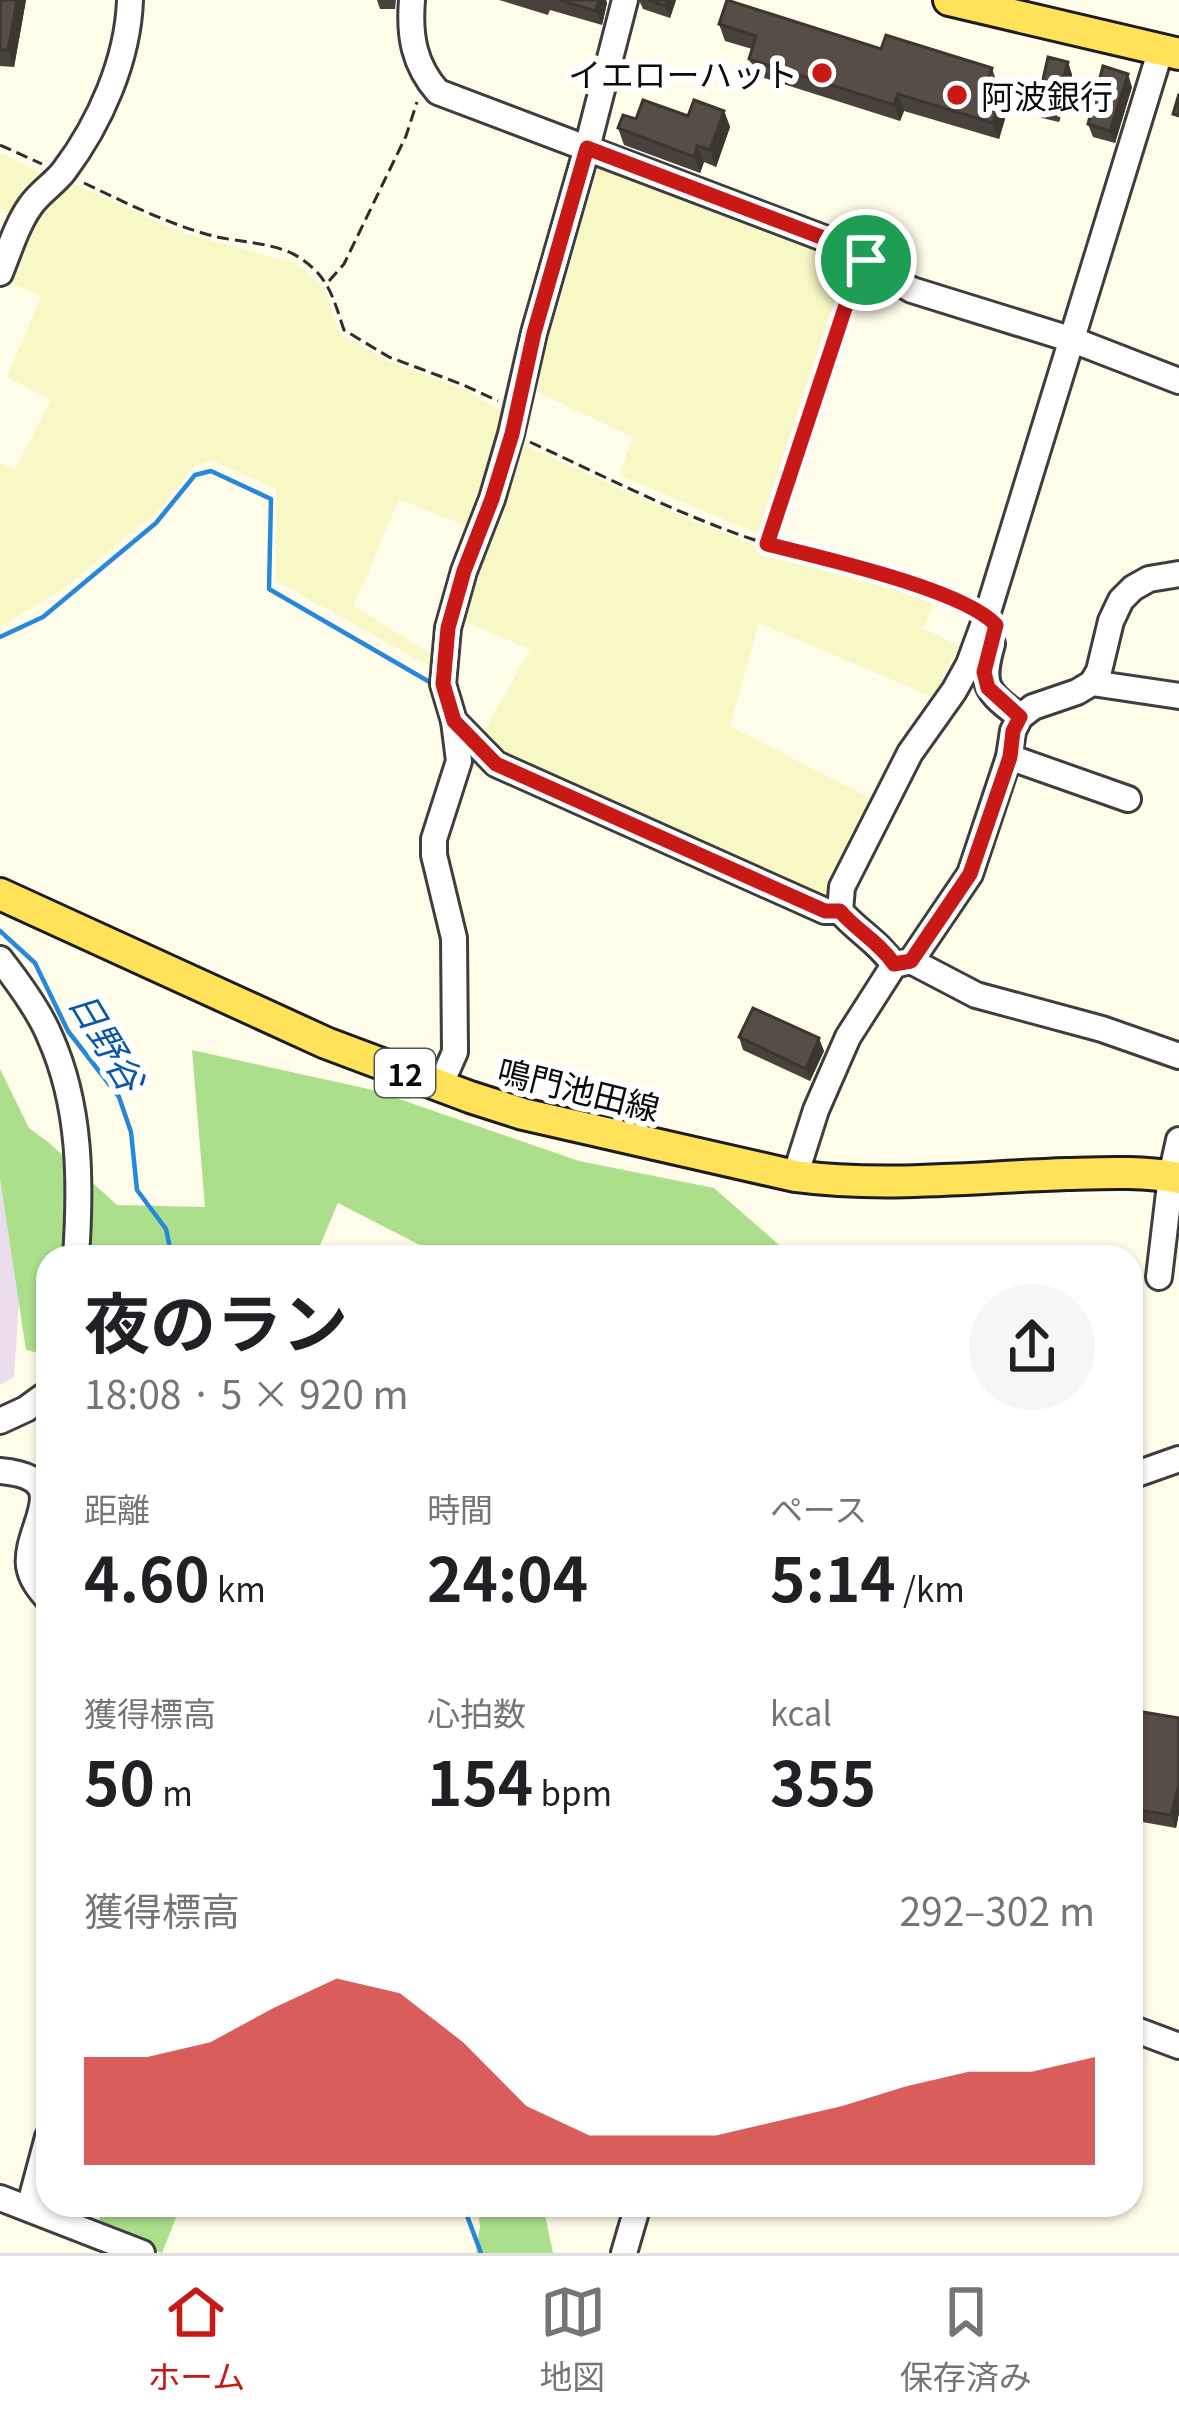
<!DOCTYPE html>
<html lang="ja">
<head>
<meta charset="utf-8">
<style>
	:root { --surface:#fff; --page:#f6f6f6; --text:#202124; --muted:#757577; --line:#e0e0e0; --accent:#c81916 }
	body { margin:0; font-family:Georgia,"Noto Sans JP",serif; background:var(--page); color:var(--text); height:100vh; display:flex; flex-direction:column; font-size:45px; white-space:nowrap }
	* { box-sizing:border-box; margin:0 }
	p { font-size:39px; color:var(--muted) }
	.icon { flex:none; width:66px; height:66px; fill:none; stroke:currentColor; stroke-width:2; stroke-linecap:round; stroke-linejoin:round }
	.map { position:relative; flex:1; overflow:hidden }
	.side { position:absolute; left:36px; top:1245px; width:1107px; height:972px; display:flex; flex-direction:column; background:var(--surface); border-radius:36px; box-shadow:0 3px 9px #0004 }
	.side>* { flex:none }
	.pin { position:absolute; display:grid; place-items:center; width:102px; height:102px; color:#fff; margin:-51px; border:6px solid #fff; border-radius:50%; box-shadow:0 3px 12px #0007 }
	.round { display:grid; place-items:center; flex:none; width:126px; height:126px; border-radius:63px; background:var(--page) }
	.overview { display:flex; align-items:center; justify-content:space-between; height:204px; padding:0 48px }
	h1 { font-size:66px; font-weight:700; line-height:90px }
	.stats { display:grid; grid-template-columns:repeat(3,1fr); gap:18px; height:204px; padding:12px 48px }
	.stats div { display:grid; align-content:center }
	.stats b { font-size:60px; font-weight:700 }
	.stats small { font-size:33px; font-weight:400 }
	.stats p { font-size:33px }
	.chart { height:336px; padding:24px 48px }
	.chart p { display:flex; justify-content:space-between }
	.chart svg { width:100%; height:216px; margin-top:12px; fill:var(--accent); opacity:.7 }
	.menu { display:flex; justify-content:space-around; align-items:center; height:168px; border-top:3px solid var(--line); background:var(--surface); font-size:33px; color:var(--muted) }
	.menu a { display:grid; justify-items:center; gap:6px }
	.menu .selected { color:var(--accent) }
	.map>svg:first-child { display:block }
	.industrial { fill:#ebddeb }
	.farmland { fill:#f8f7c6 }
	.forest { fill:#acdf8c }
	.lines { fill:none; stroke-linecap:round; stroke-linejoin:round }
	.stream { stroke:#2787db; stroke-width:4.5 }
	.minor-casing { stroke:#3e3e3e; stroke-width:30 }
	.major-casing { stroke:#1c1c1c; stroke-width:36 }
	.path { stroke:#2d2d2d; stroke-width:3; stroke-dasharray:12 6; stroke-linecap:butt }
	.minor { stroke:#fff; stroke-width:24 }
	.major { stroke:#ffe259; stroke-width:30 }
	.wall { fill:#49423c }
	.shaded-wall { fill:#3c3631 }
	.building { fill:#554d46; stroke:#3c3631; stroke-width:3 }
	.route-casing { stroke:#fff; stroke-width:24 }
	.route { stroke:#c81916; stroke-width:15 }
	.poi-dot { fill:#c81916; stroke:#fff; stroke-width:4.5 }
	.labels { text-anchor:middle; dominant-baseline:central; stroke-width:12; stroke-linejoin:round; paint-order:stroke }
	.shield { fill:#fff; stroke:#545454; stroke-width:3 }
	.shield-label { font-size:30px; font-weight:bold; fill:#0b0b0b }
	.poi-label { font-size:33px; fill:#0b0b0b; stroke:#fff; text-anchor:end }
	.street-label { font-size:33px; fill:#0b0b0b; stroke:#fff }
	.water-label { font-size:36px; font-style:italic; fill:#0958a8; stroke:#fff }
</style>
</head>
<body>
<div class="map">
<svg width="1179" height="2253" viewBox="0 0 1179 2253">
	<rect width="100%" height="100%" fill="#fffce9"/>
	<path class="industrial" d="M0 1179 19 1303 14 1377 0 1385Z"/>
	<g class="farmland">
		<path d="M0 153 46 175 22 188 11 214 0 209Z"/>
		<path d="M600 160 839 252 870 274 862 275 839 294 761 535 619 475 633 437 539 393 540 368Z"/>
		<path d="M74 184 182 233 296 263 324 287 340 334 388 361 467 391 504 413 505 427 469 527 399 499 354 606 434 656 433 668 276 581V489L212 460 195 466 159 510 63 589 0 627V463L15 469 51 400 7 377 41 296 2 279 39 213 65 186Z"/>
		<path d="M522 444 692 521 792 558 868 574 936 599 923 628 959 646 933 697 759 623 730 726 871 799 829 879 826 900 496 758 480 739 530 649 463 621Z"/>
	</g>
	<g class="forest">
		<path d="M192 1050 373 1090 579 1161 714 1188 793 1257H443L338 1203 315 1257H48V1355L26 1350 0 1179V1069L29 1128 48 1142 117 1205 205 1207Z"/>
		<path d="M105 2205H181L162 2253 96 2228Z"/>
		<path d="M477 2205H543L553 2253H476L480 2226Z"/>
	</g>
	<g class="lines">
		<g class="stream">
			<path d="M0 637 43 617 156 523 195 475 211 471 271 499 269 589 433 684"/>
			<path d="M0 931 35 963 68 1031 119 1097 131 1132 137 1190 166 1229 172 1257"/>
			<path d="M463 2205 481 2253"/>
		</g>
		<defs>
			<g id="minor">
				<path d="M412 0C409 36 414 65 438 92L842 245C866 260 887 277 912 290L1073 340 1179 381"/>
				<path d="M0 273C9 251 17 224 31 205 40 192 54 184 64 171 100 123 128 60 130 0"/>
				<path d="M992 644C980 686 986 691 1020 717"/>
				<path d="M1092 683 1179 696"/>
				<path d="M454 721 496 764 825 911H840"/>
				<path d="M1009 757 1128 799"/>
				<path d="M0 959C18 982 39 1010 50 1037 81 1106 81 1183 76 1257"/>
				<path d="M911 961 976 995 1102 1029 1179 1056"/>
				<path d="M894 965 911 961 970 874 1009 757 1013 731 1020 717 1033 707 1077 692 1092 683 1099 671 1111 621 1121 600 1133 588 1149 579 1179 574"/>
				<path d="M440 1086 455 1052 454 938 434 855V839L459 761 454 721 443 684 448 628 464 571 492 499 511 434 534 333 587 148 625 0"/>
				<path d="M795 1176 816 1110 848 1037 894 965C879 942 857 931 840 911L842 887 910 753 954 691 969 664 987 615 1161 49"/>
				<path d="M1159 1277 1171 1176 1179 1140"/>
				<path d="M0 1421 26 1409 48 1393"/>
				<path d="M0 1471C79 1478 24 1526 29 1566 31 1579 39 1589 48 1599"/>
				<path d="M1131 1476 1179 1459"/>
				<path d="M1131 2028 1179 2046"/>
				<path d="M0 2198 142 2253"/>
				<path d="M29 2208 48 2137"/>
				<path d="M624 2253 638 2205"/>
			</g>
			<g id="major">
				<path d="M949 0 1179 54"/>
				<path d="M0 894 326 1043 470 1097 523 1114 795 1176C885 1188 976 1177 1067 1174 1104 1173 1142 1171 1179 1178"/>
			</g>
		</defs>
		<use href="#minor" class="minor-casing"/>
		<use href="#major" class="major-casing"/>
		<g class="path">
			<path d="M0 145 42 164"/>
			<path d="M84 183C126 203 168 224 213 236 241 243 279 242 303 260 330 279 334 301 344 330L389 357 461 384 498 401"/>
			<path d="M329 281 344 264 406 136 417 102"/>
			<path d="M530 442C608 478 685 518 767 544 835 565 904 578 969 607"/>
			<path d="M768 542 849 296 858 286 864 285"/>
		</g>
		<use href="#minor" class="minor"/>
		<use href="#major" class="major"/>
	</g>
	<g class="wall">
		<path d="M0 0H26L14 67 0 66Z"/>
		<path d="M377 0H396L395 9H380Z"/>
		<path d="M499 0H606L607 3 602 25 550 10 548 15Z"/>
		<path d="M639 0H676L670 18 643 9Z"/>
		<path d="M719 24 992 68 997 83 1004 85 1010 102 999 139 904 111 900 121 755 75 749 59 752 49 725 41Z"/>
		<path d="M1068 62 1072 75 1059 122 1042 118 1037 106Z"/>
		<path d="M1132 87 1115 143 1093 137 1088 124Z"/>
		<path d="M724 111 730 127 716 167 704 162 700 173 624 145 618 128 636 119 688 116Z"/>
		<path d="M739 1037 824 1051 810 1081 743 1050Z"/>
		<path d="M1131 1710 1179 1718V1813L1176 1828 1131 1820Z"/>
	</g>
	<g class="shaded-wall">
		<path d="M17 0H26L14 67 8 50Z"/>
		<path d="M599 0H606L607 3 602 25 596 11Z"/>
		<path d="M668 0H676L670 18 665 6Z"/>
		<path d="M1068 62 1072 75 1059 122 1055 110Z"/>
		<path d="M1128 74 1132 87 1115 143 1110 131Z"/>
		<path d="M1004 85 1010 102 999 139 993 123Z"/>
		<path d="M898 94 904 111 900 121 894 105Z"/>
		<path d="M724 111 730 127 716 167 710 150Z"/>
		<path d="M697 146 704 162 700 173 694 157Z"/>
		<path d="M819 1038 824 1051 810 1081 806 1069Z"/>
		<path d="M1178 1785 1179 1813 1176 1828 1171 1815Z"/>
	</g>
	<g class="building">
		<path d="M0 0H17L8 50H0Z"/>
		<path d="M559 0H599L596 11Z"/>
		<path d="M648 0H668L665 6Z"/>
		<path d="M727 0 881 49 886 35 992 68 988 80 1004 85 993 123 898 94 894 105 749 59 756 36 719 24Z"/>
		<path d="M1048 57 1068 62 1055 110 1037 106Z"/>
		<path d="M1103 66 1128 74 1110 131 1088 124Z"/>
		<path d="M1179 94V116L1173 114Z"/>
		<path d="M643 100 688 116 694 100 724 111 710 150 697 146 694 157 618 128 623 115 636 119Z"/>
		<path d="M753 1008 819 1038 806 1069 739 1037Z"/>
		<path d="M1131 1710 1179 1718V1785L1171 1815 1131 1809Z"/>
	</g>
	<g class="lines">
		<defs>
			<path id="route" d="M587 148 842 245 866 260 889 278 858 286 849 296 767 544C818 557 963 589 996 625L984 672 988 688 1020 717 1013 731 1010 757 970 874 911 961 894 964C879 942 857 931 840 911H825L496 764 454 721 443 684 448 628 464 571 492 499 512 434 534 333Z"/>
		</defs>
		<use href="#route" class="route-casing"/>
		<use href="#route" class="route"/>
	</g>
	<g class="poi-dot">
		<circle cx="822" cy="73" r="12"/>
		<circle cx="957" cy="95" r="12"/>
	</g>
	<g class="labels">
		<rect class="shield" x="375" y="1049" width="60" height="48" rx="9"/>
		<g class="shield-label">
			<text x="405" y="1073">12</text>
		</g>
		<g class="poi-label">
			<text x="798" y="73">イエローハット</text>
			<text x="981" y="95" text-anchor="start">阿波銀行</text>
		</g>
		<g class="street-label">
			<text transform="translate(579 1088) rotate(14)">鳴門池田線</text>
		</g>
		<g class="water-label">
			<text transform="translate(109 1040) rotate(59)">日野谷</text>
		</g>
	</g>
</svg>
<div class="pin" style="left:866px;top:260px;background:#1e9e55"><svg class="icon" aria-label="arrive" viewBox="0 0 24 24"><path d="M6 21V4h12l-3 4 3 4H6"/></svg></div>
<section class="side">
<div class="overview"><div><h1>夜のラン</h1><p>18:08 · 5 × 920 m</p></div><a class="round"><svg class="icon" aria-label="share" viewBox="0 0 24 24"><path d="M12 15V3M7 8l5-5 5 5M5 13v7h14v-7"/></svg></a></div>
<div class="stats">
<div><p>距離</p><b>4.60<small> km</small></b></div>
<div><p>時間</p><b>24:04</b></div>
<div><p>ペース</p><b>5:14<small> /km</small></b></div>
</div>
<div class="stats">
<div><p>獲得標高</p><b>50<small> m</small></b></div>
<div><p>心拍数</p><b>154<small> bpm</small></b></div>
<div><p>kcal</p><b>355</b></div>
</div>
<div class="chart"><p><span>獲得標高</span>292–302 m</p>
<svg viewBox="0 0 160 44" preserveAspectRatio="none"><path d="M0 44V22L10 22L20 19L30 12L40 6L50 9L60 19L70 32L80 38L90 38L100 38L110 35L120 32L130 28L140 25L150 25L160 22V44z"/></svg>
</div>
</section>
</div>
<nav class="menu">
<a class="selected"><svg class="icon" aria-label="home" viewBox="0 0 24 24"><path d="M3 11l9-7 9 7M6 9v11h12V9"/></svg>ホーム</a>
<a><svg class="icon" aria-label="map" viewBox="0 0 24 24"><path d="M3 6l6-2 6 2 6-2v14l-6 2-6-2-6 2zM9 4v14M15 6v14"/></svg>地図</a>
<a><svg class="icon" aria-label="saved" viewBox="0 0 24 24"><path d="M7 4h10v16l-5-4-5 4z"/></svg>保存済み</a>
</nav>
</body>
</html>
